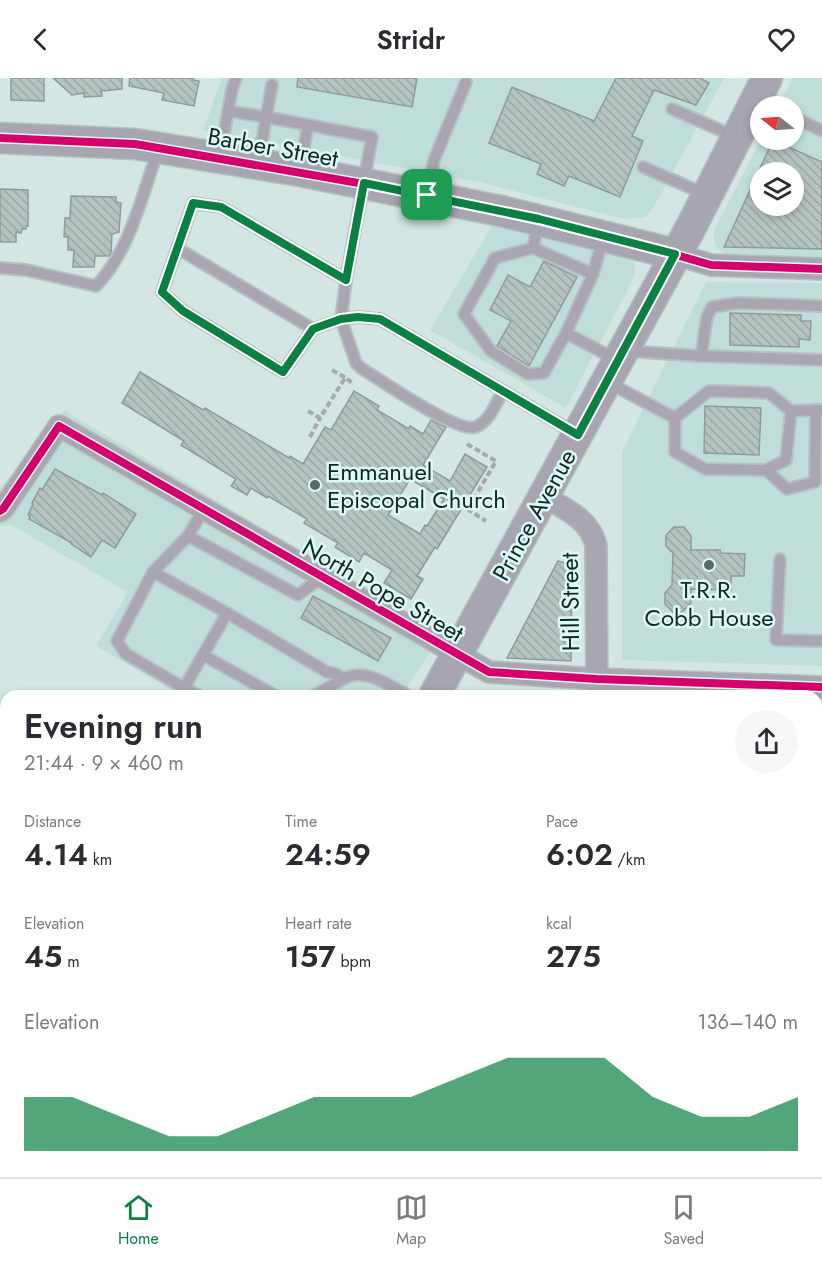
<!DOCTYPE html>
<html lang="en">
<head>
<meta charset="utf-8">
<style>
	:root { --surface:#fff; --page:#f7f7f7; --text:#2b2b33; --muted:#7c7c81; --line:#e1e1e2; --accent:#0b8043 }
	body { margin:0; font-family:Jost,sans-serif; background:var(--page); color:var(--text); height:100vh; display:flex; flex-direction:column; font-size:22px; white-space:nowrap }
	* { box-sizing:border-box; margin:0 }
	p { font-size:20px; color:var(--muted) }
	.icon { flex:none; width:33px; height:33px; fill:none; stroke:currentColor; stroke-width:2; stroke-linecap:round; stroke-linejoin:round }
	.map { position:relative; flex:1; overflow:hidden }
	.sheet { position:absolute; left:0px; top:612px; width:822px; height:488px; display:flex; flex-direction:column; background:var(--surface); border-radius:18px 18px 0 0; box-shadow:0 3px 9px #0003 }
	.sheet>* { flex:none }
	.needle { width:39px; rotate:287deg }
	.buttons { position:absolute; left:750px; top:18px; display:grid; gap:12px }
	.buttons a { display:grid; place-items:center; width:54px; height:54px; border-radius:50%; background:var(--surface); box-shadow:0 3px 9px #0003; font-size:30px }
	.pin { position:absolute; display:grid; place-items:center; width:51px; height:51px; color:#fff; margin:-26px; border-radius:12px; box-shadow:0 3px 9px #0006 }
	.round { display:grid; place-items:center; flex:none; width:63px; height:63px; border-radius:32px; background:var(--page) }
	.overview { display:flex; align-items:center; justify-content:space-between; height:102px; padding:0 24px }
	h1 { font-size:33px; font-weight:600; line-height:45px }
	.figures { display:grid; grid-template-columns:repeat(3,1fr); gap:9px; height:102px; padding:6px 24px }
	.figures div { display:grid; align-content:center }
	.figures b { font-size:30px; font-weight:600 }
	.figures small { font-size:16px; font-weight:400 }
	.figures p { font-size:16px }
	.chart { height:168px; padding:12px 24px }
	.chart p { display:flex; justify-content:space-between }
	.chart svg { width:100%; height:108px; margin-top:6px; fill:var(--accent); opacity:.7 }
	header { display:flex; justify-content:space-between; align-items:center; height:78px; padding:0 24px; background:var(--surface); font-size:27px; font-weight:600 }
	.tabs { display:flex; justify-content:space-around; align-items:center; height:84px; border-top:2px solid var(--line); background:var(--surface); font-size:16px; color:var(--muted) }
	.tabs a { display:grid; justify-items:center; gap:3px }
	.tabs .on { color:var(--accent) }
	.map>svg:first-child { display:block }
	.built { fill:#c0ded9; fill-rule:evenodd }
	.building { fill:url(#building-back-hatch); stroke:#8e9b99; stroke-width:1.5; fill-rule:evenodd }
	.lines { fill:none; stroke-linecap:round; stroke-linejoin:round }
	.lane-casing { stroke:#b4c1bf; stroke-width:14 }
	.street-casing { stroke:#b4c1bf; stroke-width:24 }
	.secondary-casing { stroke:#b4c1bf; stroke-width:33 }
	.path { stroke:#a6a9ad; stroke-width:4; stroke-dasharray:6 3; stroke-linecap:butt }
	.lane { stroke:#a9a6b1; stroke-width:10 }
	.street { stroke:#a9a6b1; stroke-width:21 }
	.secondary { stroke:#a6a5b0; stroke-width:30 }
	.cycleway-casing { stroke:#dafbf5; stroke-width:11 }
	.cycleway { stroke:#d6006c; stroke-width:8 }
	.route-casing { stroke:#fff; stroke-width:12 }
	.route { stroke:#0b8043; stroke-width:8 }
	.poi-dot { fill:#5a6866; stroke:#dafbf5; stroke-width:2 }
	.labels { text-anchor:middle; dominant-baseline:central; stroke-width:5; stroke-linejoin:round; paint-order:stroke }
	.street-label { font-size:24px; fill:#182422; stroke:#dafbf5 }
	.poi-label { font-size:24px; fill:#182422; stroke:#dafbf5; text-anchor:start }
</style>
</head>
<body>
<header><svg class="icon" aria-label="back" viewBox="0 0 24 24"><path d="M15 5l-7 7 7 7"/></svg>Stridr<svg class="icon" aria-label="heart" viewBox="0 0 24 24"><path d="M12 20l-8-8c-3-5 5-10 8-4 3-6 11-1 8 4z"/></svg></header>
<div class="map">
<svg width="822" height="1099" viewBox="0 0 822 1099">
	<defs>
		<pattern id="building-back-hatch" width="6" height="6" patternUnits="userSpaceOnUse" patternTransform="scale(1.5)"><rect width="6" height="6" fill="#b6c4c1"/><path d="M-1 5l2 2M0 0l6 6M5-1l2 2" fill="none" stroke="#9ca8a6"/></pattern>
	</defs>
	<rect width="100%" height="100%" fill="#d4e6e3"/>
	<g class="built">
		<path d="M222 0H724L654 129 645 139 624 141 483 105 203 52Z"/>
		<path d="M793 0H822V179L726 176 716 169 713 154 761 62H794V28H778ZM760 94H794V128H760Z"/>
		<path d="M493 146 626 178 635 186V193L631 205 566 330 430 252Z"/>
		<path d="M706 204 822 205V588L622 582V374Z"/>
		<path d="M64 332 442 556 401 618H182L96 568 128 514 11 447 0 448V411Z"/>
		<path d="M0 906 6 908V1012L0 1009Z"/>
	</g>
	<g class="building">
		<path d="M11 0H44V23L11 22Z"/>
		<path d="M53 0H122V11L101 13 102 18 84 19V15L72 17Z"/>
		<path d="M130 0H194L193 2 199 3 194 28 162 22 164 15 129 8Z"/>
		<path d="M298 0H417L412 29 297 9Z"/>
		<path d="M616 0H700L709 5 696 27 654 12 632 58 643 63 620 119 569 98 564 108 537 96 541 86 489 65 512 9 594 43Z"/>
		<path d="M773 62 822 84V171L724 169ZM760 94H794V128H760Z"/>
		<path d="M0 111 28 112V148H26V151H22L21 155 16 154V164H0Z"/>
		<path d="M71 118 116 119V124L121 125 119 154 112 156 111 175 109 178H95L94 189H73L74 172H68V159H64L65 140H70Z"/>
		<path d="M544 183 577 199 529 288 497 268 511 243 490 232 508 197 530 209Z"/>
		<path d="M730 235 801 237V243H811L810 262 799 261V269L730 267Z"/>
		<path d="M140 294 203 332 205 330 289 380 290 378 303 386 325 349 331 352 354 313 379 328 377 332 409 351 410 348 423 356 431 342 446 349 423 387 450 403 465 376 487 389 437 471 435 469 417 498 423 501 411 521 384 505 392 492 364 475 359 484 335 469 338 465 304 445 307 441 268 418 267 420 251 410 247 417 231 408 236 401 181 367 184 363 122 325ZM410 401 444 421 427 448 425 447 420 456 388 437Z"/>
		<path d="M705 328 761 330 759 377 704 375Z"/>
		<path d="M55 391 102 417 103 415 136 436 115 470 102 462 91 479 71 466 72 465 29 441 30 438 28 437 33 426 32 425 40 410 42 412Z"/>
		<path d="M674 449H684L691 458V472H720L721 475 745 476 744 498H731V512L691 511V525L681 535 673 534 665 526V515L672 507 673 475 666 468V457Z"/>
		<path d="M558 483 572 487 571 583 507 580Z"/>
		<path d="M313 518 391 560 378 583 301 540Z"/>
	</g>
	<g class="lines">
		<defs>
			<g id="lane">
				<path d="M272 7 266 39 372 59 346 202 341 241 356 285 361 290C380 302 457 355 475 349 489 345 496 325 503 313"/>
				<path d="M672 31 736 59"/>
				<path d="M228 33 266 39 259 83"/>
				<path d="M794 39 822 53"/>
				<path d="M220 79 232 11 236 0"/>
				<path d="M643 89 707 117"/>
				<path d="M300 90 308 47"/>
				<path d="M427 117 434 82 466 4"/>
				<path d="M538 145 533 170 495 180 464 236 491 273 528 296 544 295 566 255 615 281"/>
				<path d="M177 170 313 251"/>
				<path d="M533 170 593 196"/>
				<path d="M0 190 26 192 96 208C131 171 141 119 158 73"/>
				<path d="M346 202 221 129 193 125 162 214 183 233 283 294 313 251 341 241 358 239 380 241 575 355"/>
				<path d="M566 255 593 196 603 161"/>
				<path d="M626 273 701 278 822 282"/>
				<path d="M701 278 707 239 712 229 738 225 822 228"/>
				<path d="M607 304 675 340"/>
				<path d="M709 313 769 315 791 333 786 382 766 392 705 391 675 374V340Z"/>
				<path d="M791 333 822 332"/>
				<path d="M766 392 787 411 815 404 816 332"/>
				<path d="M188 458 298 517 322 499"/>
				<path d="M780 481 776 562 822 563"/>
				<path d="M153 494 227 535"/>
				<path d="M203 577 276 618"/>
				<path d="M184 610 126 576 117 563 153 494 188 458 204 431"/>
				<path d="M200 618 184 610 227 535 327 594 336 596 343 601C366 589 388 607 409 618"/>
				<path d="M313 618 343 601"/>
				<path d="M0 990 6 993"/>
				<path d="M258 1099 262 1094"/>
				<path d="M402 1099V1094"/>
			</g>
			<g id="street">
				<path d="M675 176 711 187 822 191"/>
				<path d="M544 419C566 431 589 441 596 467L597 618"/>
				<path d="M0 433 3 431 59 348 489 594 597 601 822 609"/>
				<path d="M816 1034H822"/>
				<path d="M0 1035 6 1038"/>
				<path d="M111 1094 121 1099"/>
				<path d="M591 1099V1094"/>
			</g>
			<g id="secondary">
				<path d="M0 60 135 66 300 93 501 133 675 176"/>
				<path d="M434 618 690 151 767 0"/>
				<path d="M177 1099 180 1094"/>
			</g>
		</defs>
		<use href="#lane" class="lane-casing"/>
		<use href="#street" class="street-casing"/>
		<use href="#secondary" class="secondary-casing"/>
		<g class="path">
			<path d="M332 292 346 300"/>
			<path d="M308 333 320 340 345 300 353 305"/>
			<path d="M310 359 320 340"/>
			<path d="M467 366 496 383 468 431"/>
			<path d="M467 431 486 443"/>
		</g>
		<use href="#lane" class="lane"/>
		<use href="#street" class="street"/>
		<use href="#secondary" class="secondary"/>
		<defs>
			<g id="cycleway">
				<path d="M0 60 135 66 427 117 539 142 638 166 711 187 822 191"/>
				<path d="M0 433 3 431 59 348 489 594 597 601 822 609"/>
			</g>
		</defs>
		<use href="#cycleway" class="cycleway-casing"/>
		<use href="#cycleway" class="cycleway"/>
	</g>
	<g class="lines">
		<defs>
			<path id="route" d="M364 105 539 141 675 176 578 357 380 241 358 239 341 241 313 251 283 294 183 233 162 214 193 125 221 129 346 202Z"/>
		</defs>
		<use href="#route" class="route-casing"/>
		<use href="#route" class="route"/>
	</g>
	<g class="poi-dot">
		<circle cx="315" cy="407" r="6"/>
		<circle cx="709" cy="487" r="6"/>
	</g>
	<g class="labels">
		<g class="street-label">
			<text transform="translate(273 69) rotate(10)">Barber Street</text>
			<text transform="translate(534 437) rotate(-61)">Prince Avenue</text>
			<text transform="translate(383 512) rotate(30)">North Pope Street</text>
			<text transform="translate(570 524) rotate(-91)">Hill Street</text>
		</g>
		<g class="poi-label">
			<text x="327" y="393">Emmanuel<tspan x="327" dy="28">Episcopal Church</tspan></text>
			<text x="709" y="511" text-anchor="middle">T.R.R.<tspan x="709" dy="28">Cobb House</tspan></text>
		</g>
	</g>
</svg>
<div class="buttons">
<a><svg class="needle" viewBox="-14 -14 28 28"><path d="M0-13l5 13h-10z" fill="#e53935"/><path d="M0 13l5-13h-10z" fill="#7c7c81"/></svg></a>
<a><svg class="icon" aria-label="layers" viewBox="0 0 24 24"><path d="M12 4l9 5-9 5-9-5zM3 14l9 5 9-5"/></svg></a>
</div>
<div class="pin" style="left:427px;top:117px;background:#1e9e55"><svg class="icon" aria-label="arrive" viewBox="0 0 24 24"><path d="M6 21V4h12l-3 4 3 4H6"/></svg></div>
<section class="sheet">
<div class="overview"><div><h1>Evening run</h1><p>21:44 · 9 × 460 m</p></div><a class="round"><svg class="icon" aria-label="share" viewBox="0 0 24 24"><path d="M12 15V3M7 8l5-5 5 5M5 13v7h14v-7"/></svg></a></div>
<div class="figures">
<div><p>Distance</p><b>4.14<small> km</small></b></div>
<div><p>Time</p><b>24:59</b></div>
<div><p>Pace</p><b>6:02<small> /km</small></b></div>
</div>
<div class="figures">
<div><p>Elevation</p><b>45<small> m</small></b></div>
<div><p>Heart rate</p><b>157<small> bpm</small></b></div>
<div><p>kcal</p><b>275</b></div>
</div>
<div class="chart"><p><span>Elevation</span>136–140 m</p>
<svg viewBox="0 0 160 44" preserveAspectRatio="none"><path d="M0 44V22L10 22L20 30L30 38L40 38L50 30L60 22L70 22L80 22L90 14L100 6L110 6L120 6L130 22L140 30L150 30L160 22V44z"/></svg>
</div>
</section>
</div>
<nav class="tabs">
<a class="on"><svg class="icon" aria-label="home" viewBox="0 0 24 24"><path d="M3 11l9-7 9 7M6 9v11h12V9"/></svg>Home</a>
<a><svg class="icon" aria-label="map" viewBox="0 0 24 24"><path d="M3 6l6-2 6 2 6-2v14l-6 2-6-2-6 2zM9 4v14M15 6v14"/></svg>Map</a>
<a><svg class="icon" aria-label="saved" viewBox="0 0 24 24"><path d="M7 4h10v16l-5-4-5 4z"/></svg>Saved</a>
</nav>
</body>
</html>
